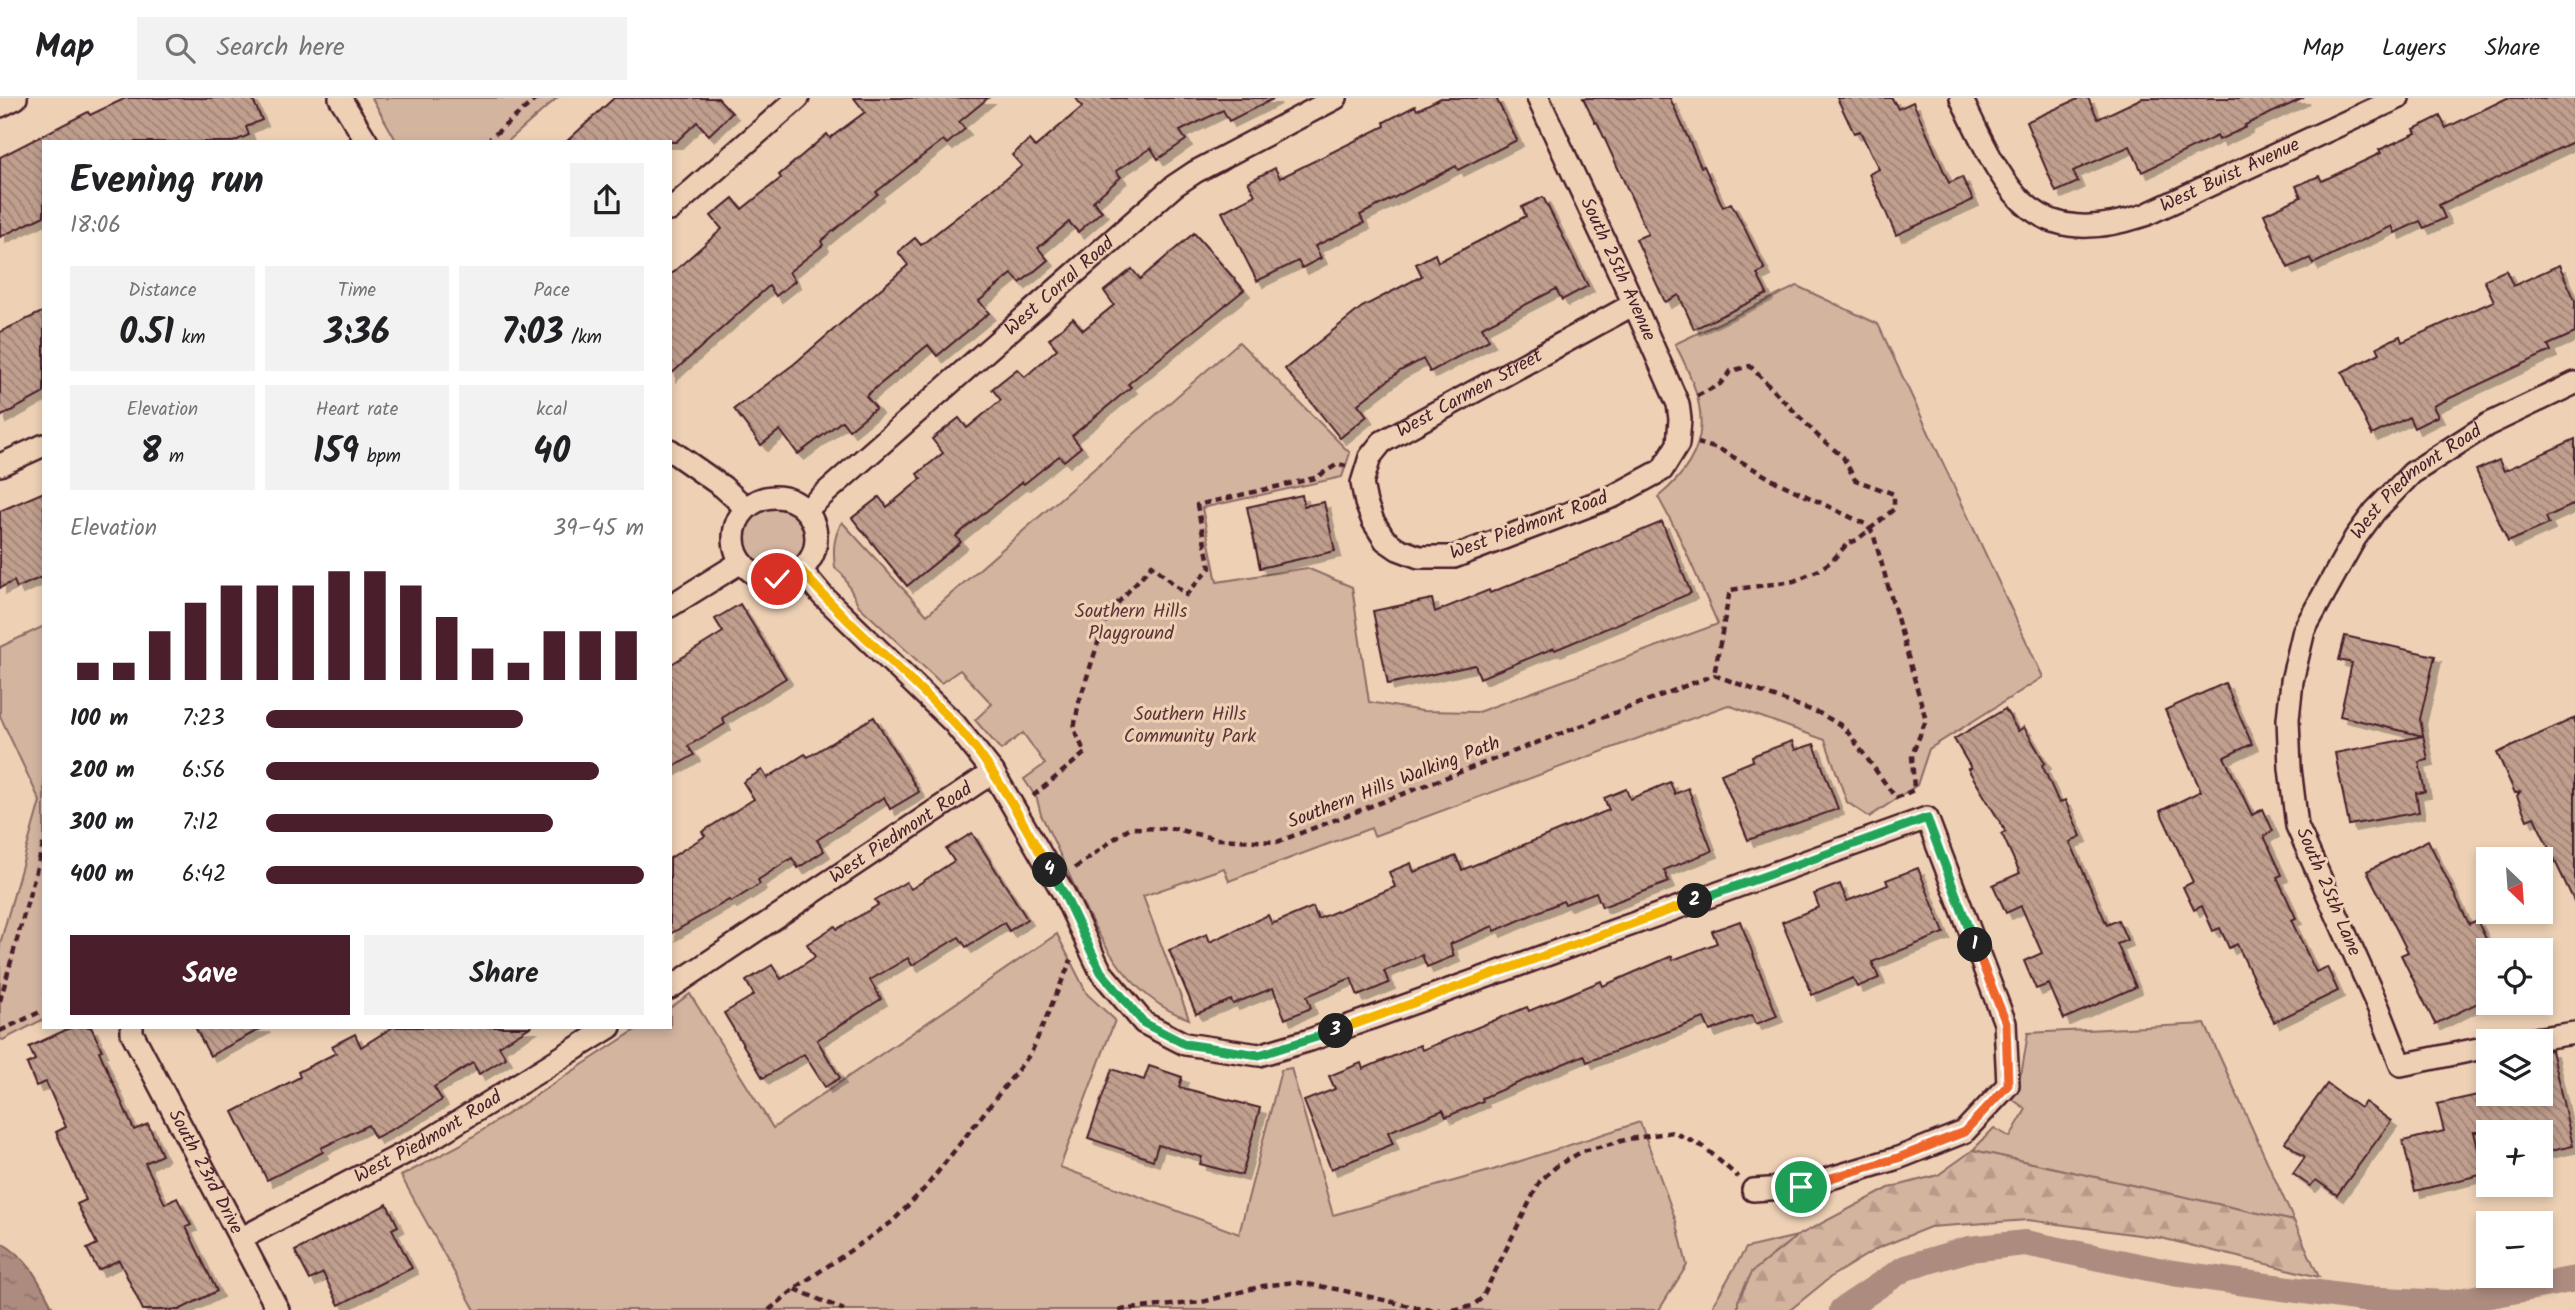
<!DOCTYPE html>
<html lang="en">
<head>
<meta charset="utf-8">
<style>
	:root { --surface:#fff; --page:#f2f2f2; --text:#202124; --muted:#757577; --line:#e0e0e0; --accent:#4a1f2b }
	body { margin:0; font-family:Kalam,sans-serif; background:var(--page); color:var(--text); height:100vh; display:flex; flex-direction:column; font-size:26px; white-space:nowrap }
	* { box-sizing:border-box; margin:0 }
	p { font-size:23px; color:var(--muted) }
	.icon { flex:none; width:38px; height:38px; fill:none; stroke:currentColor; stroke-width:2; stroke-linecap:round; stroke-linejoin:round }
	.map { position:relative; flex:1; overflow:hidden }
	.sheet { position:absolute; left:42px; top:42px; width:630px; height:889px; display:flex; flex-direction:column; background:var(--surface); border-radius:0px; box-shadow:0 4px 10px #0003 }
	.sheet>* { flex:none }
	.needle { width:46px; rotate:155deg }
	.buttons { position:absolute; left:2476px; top:749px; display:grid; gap:14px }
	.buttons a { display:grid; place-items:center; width:77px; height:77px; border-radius:0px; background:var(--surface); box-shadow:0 4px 10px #0003; font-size:35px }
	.pin { position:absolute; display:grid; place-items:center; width:60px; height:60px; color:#fff; margin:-30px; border:4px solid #fff; border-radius:50%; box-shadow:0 2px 7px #0007 }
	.km { position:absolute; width:35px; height:35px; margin:-18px; border-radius:50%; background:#222; color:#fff; font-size:19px; line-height:35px; text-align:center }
	.round { display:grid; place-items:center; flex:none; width:74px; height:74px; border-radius:0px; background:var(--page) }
	.head { display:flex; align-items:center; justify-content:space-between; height:119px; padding:0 28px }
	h1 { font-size:38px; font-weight:700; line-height:52px }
	.figures { display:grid; grid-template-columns:repeat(3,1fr); gap:10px; height:119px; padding:7px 28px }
	.figures div { display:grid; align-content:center; border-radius:0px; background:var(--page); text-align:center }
	.figures b { font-size:35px; font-weight:700 }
	.figures small { font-size:19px; font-weight:400 }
	.figures p { font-size:19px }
	.chart { height:196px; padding:14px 28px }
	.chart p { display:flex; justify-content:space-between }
	.chart svg { width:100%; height:126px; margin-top:7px; stroke:var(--accent); stroke-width:6 }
	.action { display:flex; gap:14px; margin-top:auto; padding:14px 28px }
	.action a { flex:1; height:80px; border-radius:0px; background:var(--accent); color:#fff; font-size:28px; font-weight:700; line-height:80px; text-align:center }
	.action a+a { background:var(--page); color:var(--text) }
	ul { padding:0 28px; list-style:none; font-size:23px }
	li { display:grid; grid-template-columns:112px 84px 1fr; align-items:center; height:52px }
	li i { height:18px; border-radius:9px; background:var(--accent) }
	header { display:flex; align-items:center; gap:42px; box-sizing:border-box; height:98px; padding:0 35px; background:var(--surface); border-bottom:2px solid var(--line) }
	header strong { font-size:33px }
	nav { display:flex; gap:38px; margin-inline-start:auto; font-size:24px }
	.search { width:490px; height:63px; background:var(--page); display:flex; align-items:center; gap:18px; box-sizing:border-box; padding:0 24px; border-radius:0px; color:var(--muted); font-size:26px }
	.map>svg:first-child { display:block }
	.green { fill:#d3b49f; stroke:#8e6a65; stroke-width:2 }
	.forest { fill:url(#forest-firs); stroke:#8e6a65; stroke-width:2 }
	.water { fill:url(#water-ripples); stroke:#85605d; stroke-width:2 }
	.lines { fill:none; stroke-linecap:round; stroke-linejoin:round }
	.canal { stroke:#ad8b7f; stroke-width:26 }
	.building { fill:url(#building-back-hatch); stroke:#4a1f2b; stroke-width:2; filter:url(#shadow) }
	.minor-casing { stroke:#4a1f2b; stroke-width:26 }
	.path { stroke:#4a1f2b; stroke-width:4.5; stroke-dasharray:7 5; stroke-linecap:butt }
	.minor { stroke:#eed1b5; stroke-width:21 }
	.split-1-casing { stroke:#fff; stroke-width:14 }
	.split-2-casing { stroke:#fff; stroke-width:14 }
	.split-3-casing { stroke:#fff; stroke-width:14 }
	.split-4-casing { stroke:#fff; stroke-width:14 }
	.split-5-casing { stroke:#fff; stroke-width:14 }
	.split-1 { stroke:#f0652b; stroke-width:9 }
	.split-2 { stroke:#22a559; stroke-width:9 }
	.split-3 { stroke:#f5b400; stroke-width:9 }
	.split-4 { stroke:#22a559; stroke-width:9 }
	.split-5 { stroke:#f5b400; stroke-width:9 }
	.labels { text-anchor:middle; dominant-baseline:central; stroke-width:6; stroke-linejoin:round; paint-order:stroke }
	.street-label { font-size:19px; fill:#4a1f2b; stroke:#eed1b5 }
	.park-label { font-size:19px; fill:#5f353c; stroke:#eed1b5 }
</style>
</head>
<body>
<header>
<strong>Map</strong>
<div class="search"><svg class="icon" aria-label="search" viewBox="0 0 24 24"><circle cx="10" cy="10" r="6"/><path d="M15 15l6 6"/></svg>Search here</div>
<nav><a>Map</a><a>Layers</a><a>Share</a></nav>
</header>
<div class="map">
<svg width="2575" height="1212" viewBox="0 0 2575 1212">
	<defs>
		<pattern id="forest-firs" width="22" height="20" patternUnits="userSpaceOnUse" patternTransform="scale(1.75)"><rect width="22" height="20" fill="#d3b49f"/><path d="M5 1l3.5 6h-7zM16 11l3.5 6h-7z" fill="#b79a89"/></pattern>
		<pattern id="water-ripples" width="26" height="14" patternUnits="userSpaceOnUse" patternTransform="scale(1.75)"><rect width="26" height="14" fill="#ad8b7f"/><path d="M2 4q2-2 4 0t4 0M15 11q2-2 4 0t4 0" fill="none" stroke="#8f7168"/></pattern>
		<pattern id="building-back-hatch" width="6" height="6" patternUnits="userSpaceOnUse" patternTransform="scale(1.75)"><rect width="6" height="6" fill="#c09f8e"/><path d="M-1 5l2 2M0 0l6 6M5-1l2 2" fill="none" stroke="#9e8174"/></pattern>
		<filter id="shadow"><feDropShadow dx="6" dy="6" stdDeviation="0" flood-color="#0004"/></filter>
	</defs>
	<rect width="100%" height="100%" fill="#eed1b5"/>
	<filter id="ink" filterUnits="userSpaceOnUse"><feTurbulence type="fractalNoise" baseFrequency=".0143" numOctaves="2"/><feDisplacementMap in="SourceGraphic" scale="14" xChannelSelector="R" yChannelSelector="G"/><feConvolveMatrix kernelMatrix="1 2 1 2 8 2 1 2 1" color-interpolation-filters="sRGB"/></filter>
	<g filter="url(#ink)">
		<g class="green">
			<path d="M372 0H557L507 44H397Z"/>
			<path d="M1797 188 1878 226 2043 579 1929 651 1917 687 1869 719 1847 704 1825 642 1728 607 1374 738 1371 730 1229 783 1224 770 1143 798 1189 921C1107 894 1078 787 1041 717L1037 701 1024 681 1045 666 1023 635 1001 652 975 622 992 606 960 572 941 585 859 508 843 477 835 470C833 452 833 440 842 424L927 517 1239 244 1350 355 1342 379 1202 410 1217 484 1307 470 1352 489 1369 604 1422 613 1478 614 1718 526 1677 434 1658 399C1717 351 1707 307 1675 246Z"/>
			<circle cx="775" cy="440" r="41"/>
			<path d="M44 528V921L3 942 0 941V846L40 703 0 618V549Z"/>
			<path d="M1057 836 1087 896 1115 922 1060 1069 1239 1136 1281 972 1291 970 1333 1117 1493 1072 1640 1024 1676 1123 1687 1167 1659 1212H475L401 1078 460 1047 640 929H670V910L690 896 773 1030Z"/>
			<path d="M2205 926 2294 1123 1973 1052 1994 1030 2010 1039 2026 1011 2012 1001 2022 972 2028 935Z"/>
			<path d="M1797 1138C1773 1158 1739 1177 1738 1212H1712L1714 1205 1746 1150Z"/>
		</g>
		<path class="forest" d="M1973 1052 2294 1123 2319 1179 2161 1140 2028 1122 1930 1129 1878 1150 1832 1178 1790 1212H1738V1203L1752 1174 1797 1138 1889 1090 1938 1077Z"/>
		<path class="water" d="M0 1144C30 1161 39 1183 54 1212H0Z"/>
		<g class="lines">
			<path class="canal" d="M1842 1212 1905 1170 1969 1151 2025 1145 2173 1175 2362 1201 2449 1205 2575 1181"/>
		</g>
		<g class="building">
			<path d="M126 0H252L262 22 246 29 249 37 233 44H44V118L0 139V59L88 14 90 17Z"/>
			<path d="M614 0H718L732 15 709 37 697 24 676 44H566Z"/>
			<path d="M854 0H988L959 24 965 31 947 46 943 42 876 94 878 96 821 143 823 147 789 174 795 183 776 198 769 188 670 277V177L722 131 711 118 733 100 742 111 781 80 779 77 827 36 830 40 865 14Z"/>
			<path d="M1076 0H1275L1229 23 1223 12 1180 33 1186 42 1158 61 1151 50 1116 73 1121 79 1093 103 1102 113 1078 134 1069 124 1038 150 1048 162 1020 185 1012 176 979 203 989 215 937 258 928 247 866 298 876 310 849 332 842 323 798 356 780 332 761 347 734 311 794 266 908 167 898 154 915 140 921 147 1022 68 1012 57 1029 42 1035 49 1082 9Z"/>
			<path d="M1441 0H1496L1517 42 1458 72 1456 68 1360 117 1364 125 1315 148 1321 160 1302 170 1298 163 1257 183 1222 114 1255 97 1248 84 1275 70 1280 80 1385 28 1384 24 1415 8 1417 12Z"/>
			<path d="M1583 0H1670L1701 69 1704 68 1723 109 1731 105 1745 131 1765 172 1757 176 1767 196 1694 231 1679 197 1665 204 1636 141 1648 136 1597 24 1595 25Z"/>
			<path d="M1837 0H1892L1898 11 1913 4 1949 85 1962 79 1973 102 1896 137 1869 76 1879 71 1860 33 1854 35Z"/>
			<path d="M2080 0H2088L2098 21 2142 0H2304L2245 27 2246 29 2219 42 2217 38 2142 74 2130 48 2073 73 2078 84 2056 94 2026 24Z"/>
			<path d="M2507 0H2575V43L2439 107 2445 120 2424 130 2420 123 2395 135 2392 128 2313 166 2310 160 2288 170 2264 116 2301 99 2296 88 2319 78 2322 83 2381 55 2379 52 2416 35 2414 31 2440 18 2446 30Z"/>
			<path d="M1543 99 1588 188 1562 202 1556 191 1482 229 1489 242 1430 274 1423 261 1400 273 1358 306 1367 318 1340 340 1285 271 1362 209 1422 178 1416 166 1435 156 1438 164 1487 139 1526 118 1522 109Z"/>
			<path d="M1194 135 1244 192 1128 286 1131 289 1072 338 1081 349 1064 363 1059 358 1024 386 1022 384 956 438 961 444 907 488 852 420 879 399 887 409 921 381 917 376 943 355 932 341 959 320 967 330 1001 302 992 291 1017 271 1025 279 1057 251 1049 241 1073 220 1083 232 1114 207 1104 193 1132 171 1140 181Z"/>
			<path d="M2559 167 2575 202V235L2548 247 2551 253 2433 308 2438 318 2414 330 2409 319 2372 337 2342 274 2380 255 2377 249 2400 238 2402 244 2494 203 2484 182 2506 172 2513 188Z"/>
			<path d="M44 213V295L0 319V234Z"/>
			<path d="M2575 341V406L2546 419 2549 426 2508 444 2476 372 2499 362 2504 373Z"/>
			<path d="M44 394V478L17 490 14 483 0 490V413Z"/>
			<path d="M1302 397 1304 408 1324 404 1335 453 1260 470 1247 409Z"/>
			<path d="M1662 424 1691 495 1555 552 1554 550 1480 580 1475 567 1388 586 1373 513 1432 501 1435 514 1489 492 1490 495Z"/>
			<path d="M740 506 786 580 722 620 725 626 688 648 694 657 670 671V567L723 534 715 521Z"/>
			<path d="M2345 538 2435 558 2420 621 2428 662 2419 664 2425 694 2416 695 2419 714 2349 727 2335 655 2423 638 2340 618 2352 565 2339 562Z"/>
			<path d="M2225 585 2252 646 2224 659 2252 717 2263 711 2273 733 2264 738 2282 777 2277 779 2296 820 2291 822 2316 874 2327 869 2338 893 2274 924 2237 846 2229 850 2220 830 2213 833 2202 808 2194 812 2183 789 2193 784 2160 713 2201 693 2165 612Z"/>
			<path d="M2005 611 2018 633 2024 629 2045 665 2042 667 2059 705 2065 702 2081 738 2070 744 2107 827 2118 822 2127 842 2117 846 2136 889 2064 921 2049 886 2036 891 2024 863 2042 855 2021 808 2006 815 1993 787 2020 775 2002 736 2006 734 1968 671 1971 670 1954 641Z"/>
			<path d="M874 619 919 694 890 711 884 699 817 742 824 753 798 770 792 760 758 782 760 786 731 804 729 802 670 836V760L705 738 702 734 754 701 743 684 762 672 767 680 805 656 808 659Z"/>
			<path d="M2575 620V805L2534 719 2527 722 2517 698 2520 694 2515 695 2497 655Z"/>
			<path d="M1792 643 1795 652 1814 646 1838 711 1748 742 1721 676 1753 663 1752 658Z"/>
			<path d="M1670 684 1675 696 1688 690 1712 753 1664 772 1669 784 1602 809 1596 794 1565 806 1563 803 1495 833 1493 828 1450 846 1454 858 1427 869 1422 857 1384 873 1389 885 1358 898 1351 880 1307 898 1311 910 1285 921 1273 890 1233 906 1231 902 1196 916 1169 852 1207 836 1210 844 1268 817 1272 826 1313 809 1318 821 1395 789 1389 774 1411 765 1414 774 1456 758 1462 772 1609 712 1604 700 1626 691 1630 701Z"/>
			<path d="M972 735 1027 821 1009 833 1004 825 966 849 959 839 912 867 908 860 870 882 881 901 817 942 840 980 825 989 804 956 763 980 724 915 754 897 746 883 772 867 781 881 815 859 807 846 835 828 837 831 878 807 875 802 906 784 911 791 954 763 946 751Z"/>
			<path d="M2428 742 2469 826 2477 822 2488 845V900L2435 926 2401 857 2408 854 2367 773Z"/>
			<path d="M1918 770 1944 835 1872 864 1879 880 1857 889 1853 880 1812 897 1782 824 1819 809 1814 796 1840 786 1847 803 1888 787 1886 782Z"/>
			<path d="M1740 823 1777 918 1756 926 1752 917 1710 933 1704 920 1587 964 1584 957 1482 1000 1483 1003 1446 1019 1443 1012 1388 1034 1393 1046 1331 1071 1304 1003 1335 991 1329 978 1361 965 1363 971 1420 947 1422 952 1527 909 1529 913 1601 883 1603 888 1672 858 1673 862 1717 845 1712 833Z"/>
			<path d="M72 929H91L102 952 99 953 134 1032 148 1026 162 1057 145 1065 165 1106 177 1100 191 1127 186 1129 217 1193 179 1212H143L119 1162 98 1172 87 1151 97 1146 77 1106 86 1102 56 1034 66 1029 46 984 36 988 27 966 35 962 29 949Z"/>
			<path d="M195 929H264L210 958Z"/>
			<path d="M393 929H530L499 948 506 960 479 976 473 965 434 989 442 1002 406 1024 375 1040 368 1027 321 1050 323 1054 267 1082 233 1014 300 979 298 974 336 955 332 948 355 936 361 949Z"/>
			<path d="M2551 952 2573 1048 2541 1055V1034H2474L2484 1076 2415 1093 2403 1043 2444 1033 2437 1006 2482 996H2541V953Z"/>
			<path d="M1149 968 1182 979 1179 989 1260 1010 1242 1077 1200 1066 1202 1059 1158 1047 1153 1062 1088 1040 1112 971 1144 982Z"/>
			<path d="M2327 986 2360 1010 2365 1004 2391 1023 2337 1097 2316 1082 2310 1088 2293 1076 2305 1059 2285 1044Z"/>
			<path d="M387 1106 398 1128 392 1131 412 1170 339 1207 323 1175 310 1182 295 1153Z"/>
		</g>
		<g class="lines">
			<defs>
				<g id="minor">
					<path d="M340 0 367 44"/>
					<path id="s1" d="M1538 0 1634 206 1678 306 1680 321 1678 346 1662 372 1614 398 1454 459H1419L1398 451 1385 442 1373 423 1366 405 1362 385 1370 359 1382 344 1634 206"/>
					<path id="s2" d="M1961 0C2005 91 2029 155 2145 117L2398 0"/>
					<path d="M0 8 16 0"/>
					<path d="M670 112 798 0"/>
					<path d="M670 352 723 389 746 410"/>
					<path d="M0 367 44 347"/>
					<circle cx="775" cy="440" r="41"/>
					<path id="s3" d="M806 412 1174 88 1195 74 1336 0"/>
					<path d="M801 472 822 497 954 625 993 674 1064 796 1101 874 1144 925 1185 946 1259 957 1310 942 1927 720 2005 925 2008 987 1964 1034 1898 1060 1801 1089 1753 1092"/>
					<path d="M670 508 741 464"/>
					<path id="s4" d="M670 890 993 674"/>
					<path id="s5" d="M132 929V935L278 1212"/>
					<path d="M2521 943 2575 935"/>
					<path id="s6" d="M2488 949 2401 967 2379 911 2297 728 2290 670 2288 621 2292 583 2304 532 2355 440 2375 413 2412 375 2487 327 2575 285"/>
					<path id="s7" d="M240 1141 426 1044 610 929"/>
				</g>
			</defs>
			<use href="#minor" class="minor-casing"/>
			<g class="path">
				<path d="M486 44 537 0"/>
				<path d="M1697 298 1720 286 1731 273 1750 268 1819 339 1843 359 1855 382 1894 396V411L1857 442 1847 446 1832 463 1819 472 1794 483 1730 492 1714 577"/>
				<path d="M1033 698 1085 655 1074 631 1079 604 1107 517 1152 467 1186 497 1210 470 1197 407 1315 380 1338 366 1346 368"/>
				<path d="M1075 770 1129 730 1176 731 1216 741 1277 744 1714 577 1819 615 1844 629 1896 700 1914 692 1912 657 1926 622 1873 435 1865 426 1773 382 1721 352 1698 345"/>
				<path d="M0 903 44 744"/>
				<path d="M0 933 44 912"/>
				<path d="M795 1191 844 1212"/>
				<path d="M769 1212 800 1187 892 1124 926 1089 1031 955 1071 862"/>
				<path d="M1119 1212 1202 1204 1263 1188 1295 1184 1341 1192 1422 1211 1441 1212"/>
				<path d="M1453 1212 1472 1208 1482 1200 1540 1083 1558 1067 1583 1053 1629 1041 1673 1034 1704 1049 1738 1079"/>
			</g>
			<use href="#minor" class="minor"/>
		</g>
	</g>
	<g class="lines" filter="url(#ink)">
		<defs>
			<path id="split-1" d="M1801 1089 1898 1060 1964 1034 2008 987 2006 925 1975 847"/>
			<path id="split-2" d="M1695 803 1927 720 1975 847"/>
			<path id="split-3" d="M1336 933 1695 803"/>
			<path id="split-4" d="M1050 772 1064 796 1101 874 1144 925 1185 946 1259 957 1336 933"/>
			<path id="split-5" d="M777 481 789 479 801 472C847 527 904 572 953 624 994 667 1020 721 1050 772"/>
		</defs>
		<use href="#split-1" class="split-1-casing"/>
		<use href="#split-2" class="split-2-casing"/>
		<use href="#split-3" class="split-3-casing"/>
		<use href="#split-4" class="split-4-casing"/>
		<use href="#split-5" class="split-5-casing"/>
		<use href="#split-1" class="split-1"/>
		<use href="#split-2" class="split-2"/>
		<use href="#split-3" class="split-3"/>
		<use href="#split-4" class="split-4"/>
		<use href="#split-5" class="split-5"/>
	</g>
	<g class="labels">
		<g class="street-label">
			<text stroke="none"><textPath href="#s2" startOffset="345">West Buist Avenue</textPath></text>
			<text stroke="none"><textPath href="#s1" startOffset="189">South 25th Avenue</textPath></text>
			<text stroke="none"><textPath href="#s3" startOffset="338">West Corral Road</textPath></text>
			<text stroke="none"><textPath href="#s1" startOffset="915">West Carmen Street</textPath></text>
			<text stroke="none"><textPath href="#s6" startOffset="737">West Piedmont Road</textPath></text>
			<text transform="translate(1529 428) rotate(-20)">West Piedmont Road</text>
			<text transform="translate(1394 685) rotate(-21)">Southern Hills Walking Path</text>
			<text stroke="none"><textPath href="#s4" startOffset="278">West Piedmont Road</textPath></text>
			<text transform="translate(2328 794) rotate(67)">South 25th Lane</text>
			<text stroke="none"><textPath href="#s7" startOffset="214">West Piedmont Road</textPath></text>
			<text stroke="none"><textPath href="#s5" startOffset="163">South 23rd Drive</textPath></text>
		</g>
		<g class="park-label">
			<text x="1131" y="514">Southern Hills<tspan x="1131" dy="22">Playground</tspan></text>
			<text x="1190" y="617">Southern Hills<tspan x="1190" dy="22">Community Park</tspan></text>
		</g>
	</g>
</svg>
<div class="buttons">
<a><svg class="needle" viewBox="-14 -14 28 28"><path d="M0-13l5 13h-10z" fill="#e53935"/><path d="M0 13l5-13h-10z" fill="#757577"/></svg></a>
<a><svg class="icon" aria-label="locate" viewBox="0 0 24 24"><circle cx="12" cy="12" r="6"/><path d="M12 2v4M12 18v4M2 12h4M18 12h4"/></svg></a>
<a><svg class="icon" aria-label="layers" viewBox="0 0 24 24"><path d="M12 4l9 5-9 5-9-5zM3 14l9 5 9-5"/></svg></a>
<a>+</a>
<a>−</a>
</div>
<div class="pin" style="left:1801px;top:1089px;background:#1e9e55"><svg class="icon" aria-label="arrive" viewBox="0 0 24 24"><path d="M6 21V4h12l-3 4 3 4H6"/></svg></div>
<div class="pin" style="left:777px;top:481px;background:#d93025"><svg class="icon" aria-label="check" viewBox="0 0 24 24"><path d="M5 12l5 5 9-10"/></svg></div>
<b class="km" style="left:1975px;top:847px">1</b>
<b class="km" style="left:1695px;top:803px">2</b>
<b class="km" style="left:1336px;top:933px">3</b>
<b class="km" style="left:1050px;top:772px">4</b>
<section class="sheet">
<div class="head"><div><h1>Evening run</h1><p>18:06</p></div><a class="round"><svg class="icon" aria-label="share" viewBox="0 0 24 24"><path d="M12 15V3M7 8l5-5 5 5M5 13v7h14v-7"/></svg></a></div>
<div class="figures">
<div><p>Distance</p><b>0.51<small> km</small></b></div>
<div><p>Time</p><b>3:36</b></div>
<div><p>Pace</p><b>7:03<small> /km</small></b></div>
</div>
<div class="figures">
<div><p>Elevation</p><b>8<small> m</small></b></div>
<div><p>Heart rate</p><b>159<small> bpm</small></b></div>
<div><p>kcal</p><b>40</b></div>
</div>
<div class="chart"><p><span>Elevation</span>39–45 m</p>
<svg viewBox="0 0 160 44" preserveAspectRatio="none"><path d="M5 44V38M15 44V38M25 44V27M35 44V17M45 44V11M55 44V11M65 44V11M75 44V6M85 44V6M95 44V11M105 44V22M115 44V33M125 44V38M135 44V27M145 44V27M155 44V27"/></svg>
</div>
<ul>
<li><b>100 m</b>7:23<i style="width:68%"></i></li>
<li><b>200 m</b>6:56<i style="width:88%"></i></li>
<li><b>300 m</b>7:12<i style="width:76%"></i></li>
<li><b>400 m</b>6:42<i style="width:100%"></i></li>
</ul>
<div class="action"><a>Save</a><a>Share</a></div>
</section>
</div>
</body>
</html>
